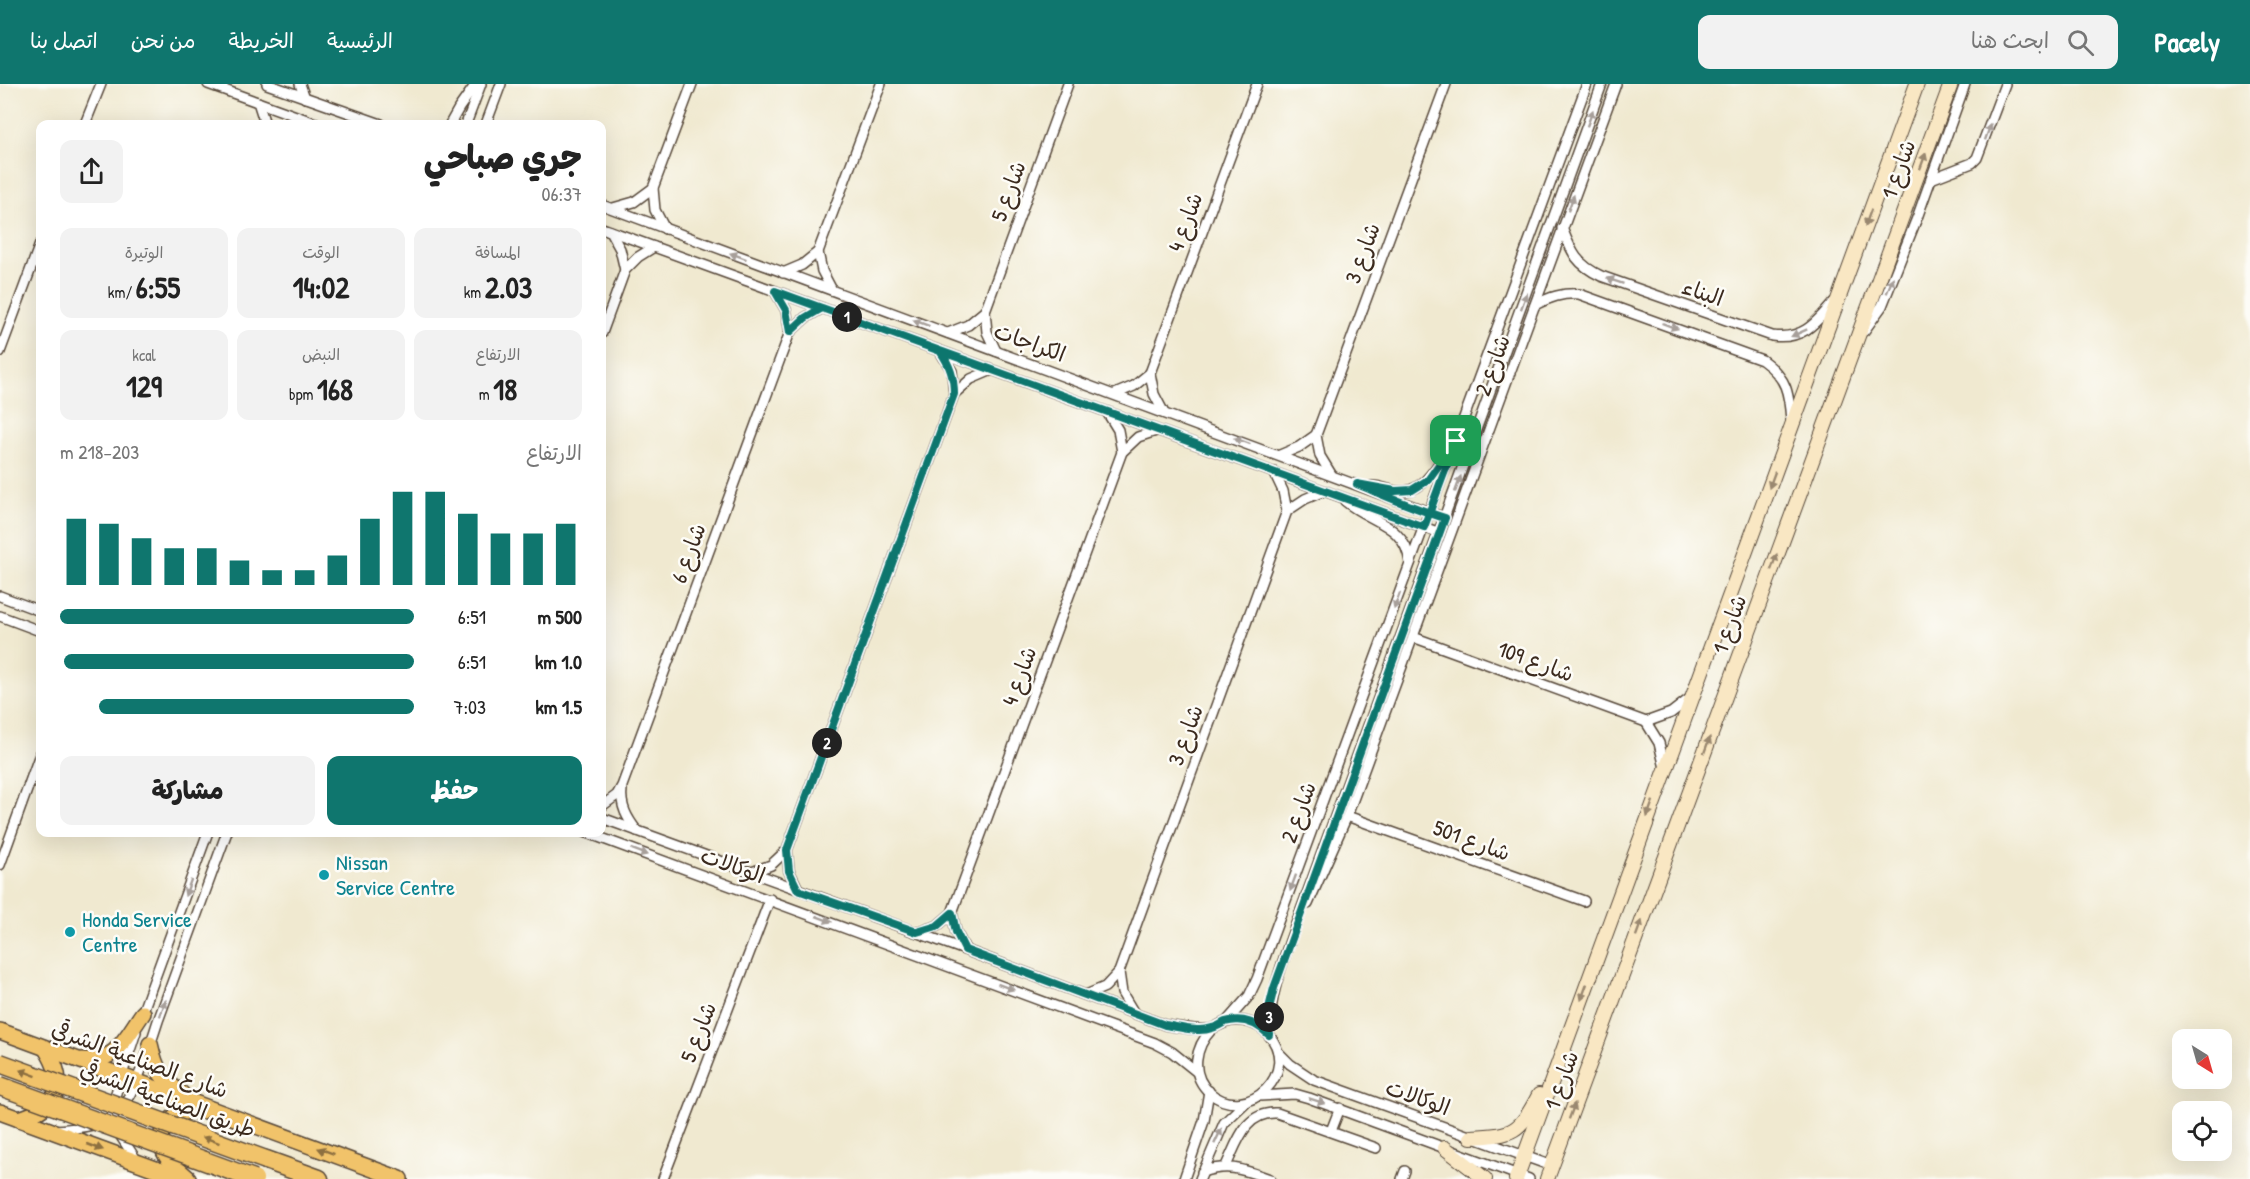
<!DOCTYPE html>
<html lang="ar">
<head>
<meta charset="utf-8">
<style>
	:root { --surface:#fff; --page:#f2f2f2; --text:#222; --muted:#767676; --accent:#0f766e }
	body { margin:0; font-family:"Patrick Hand","Playpen Sans Arabic",sans-serif; background:var(--page); color:var(--text); direction:rtl; height:100vh; display:flex; flex-direction:column; font-size:22px; white-space:nowrap }
	* { box-sizing:border-box; margin:0 }
	p { font-size:20px; color:var(--muted) }
	.icon { flex:none; width:33px; height:33px; fill:none; stroke:currentColor; stroke-width:2; stroke-linecap:round; stroke-linejoin:round }
	.map { position:relative; flex:1; overflow:hidden; direction:ltr }
	.drawer { position:absolute; left:36px; top:36px; width:570px; height:717px; display:flex; flex-direction:column; background:var(--surface); border-radius:12px; box-shadow:0 6px 24px #0002; direction:rtl }
	.drawer>* { flex:none }
	.needle { width:39px; rotate:143deg }
	.tools { position:absolute; left:2172px; top:945px; display:grid; gap:12px }
	.tools a { display:grid; place-items:center; width:60px; height:60px; border-radius:12px; background:var(--surface); box-shadow:0 6px 24px #0002; font-size:30px }
	.pin { position:absolute; display:grid; place-items:center; width:51px; height:51px; color:#fff; margin:-26px; border-radius:12px; box-shadow:0 3px 9px #0006 }
	.km { position:absolute; width:30px; height:30px; margin:-15px; border-radius:50%; background:#222; color:#fff; font-size:16px; line-height:30px; text-align:center }
	.round { display:grid; place-items:center; flex:none; width:63px; height:63px; border-radius:12px; background:var(--page) }
	.overview { display:flex; align-items:center; justify-content:space-between; height:102px; padding:0 24px }
	h1 { font-size:33px; font-weight:800; line-height:45px }
	.stats { display:grid; grid-template-columns:repeat(3,1fr); gap:9px; height:102px; padding:6px 24px }
	.stats div { display:grid; align-content:center; border-radius:12px; background:var(--page); text-align:center }
	.stats b { font-size:30px; font-weight:800 }
	.stats small { font-size:16px; font-weight:400 }
	.stats p { font-size:16px }
	.chart { height:168px; padding:12px 24px }
	.chart p { display:flex; justify-content:space-between }
	.chart svg { width:100%; height:108px; margin-top:6px; stroke:var(--accent); stroke-width:6 }
	.cta { display:flex; gap:12px; margin-top:auto; padding:12px 24px }
	.cta a { flex:1; height:69px; border-radius:12px; background:var(--accent); color:#fff; font-size:24px; font-weight:800; line-height:69px; text-align:center }
	.cta a+a { background:var(--page); color:var(--text) }
	ul { padding:0 24px; list-style:none; font-size:20px }
	li { display:grid; grid-template-columns:96px 72px 1fr; align-items:center; height:45px }
	li i { height:15px; border-radius:8px; background:var(--accent) }
	header { display:flex; align-items:center; gap:36px; box-sizing:border-box; height:84px; padding:0 30px; background:var(--accent); color:#fff }
	header strong { font-size:28px }
	nav { display:flex; gap:33px; margin-inline-start:auto; font-size:21px }
	.search { width:420px; height:54px; background:var(--page); display:flex; align-items:center; gap:15px; box-sizing:border-box; padding:0 21px; border-radius:12px; color:var(--muted); font-size:22px }
	.map>svg:first-child { display:block }
	.lines { fill:none; stroke-linecap:round; stroke-linejoin:round }
	.street-casing { stroke:#564739; stroke-width:12 }
	.secondary-casing { stroke:#564739; stroke-width:16 }
	.primary-casing { stroke:#564739; stroke-width:18 }
	.highway-casing { stroke:#564739; stroke-width:21 }
	.street { stroke:#fff; stroke-width:9 }
	.secondary { stroke:#f9e7c3; stroke-width:14 }
	.primary { stroke:#f1c36a; stroke-width:15 }
	.highway { stroke:#f1c36a; stroke-width:18 }
	.highway-bridge-casing { stroke:#564739; stroke-width:21; stroke-linecap:butt }
	.highway-bridge { stroke:#f1c36a; stroke-width:18 }
	.oneway { fill:#a79f9a }
	.oneway2 { fill:#9a8870 }
	.oneway3 { fill:#8d6f40 }
	.route-casing { stroke:#fff; stroke-width:12 }
	.route { stroke:#0f766e; stroke-width:8 }
	.culture-dot { fill:#0f9aa8; stroke:#fdfcf7; stroke-width:2 }
	.labels { text-anchor:middle; dominant-baseline:central; stroke-width:5; stroke-linejoin:round; paint-order:stroke }
	.street-label { font-size:22px; fill:#3b2a1e; stroke:#fdfcf7 }
	.culture-label { font-size:22px; fill:#0d838f; stroke:#fdfcf7; text-anchor:start }
</style>
</head>
<body>
<header>
<strong>Pacely</strong>
<div class="search"><svg class="icon" aria-label="search" viewBox="0 0 24 24"><circle cx="10" cy="10" r="6"/><path d="M15 15l6 6"/></svg>ابحث هنا</div>
<nav><a>الرئيسية</a><a>الخريطة</a><a>من نحن</a><a>اتصل بنا</a></nav>
</header>
<div class="map">
<svg width="2250" height="1095" viewBox="0 0 2250 1095">
	<rect width="100%" height="100%" fill="#fdfcf7"/>
	<filter id="ink" filterUnits="userSpaceOnUse"><feTurbulence type="fractalNoise" baseFrequency=".0167" numOctaves="2"/><feDisplacementMap in="SourceGraphic" scale="12" xChannelSelector="R" yChannelSelector="G"/><feConvolveMatrix kernelMatrix="1 2 1 2 8 2 1 2 1" color-interpolation-filters="sRGB"/></filter>
	<filter id="wash" filterUnits="userSpaceOnUse"><feTurbulence type="fractalNoise" baseFrequency=".008" numOctaves="4" result="noise"/><feDisplacementMap in="SourceGraphic" scale="24" xChannelSelector="R" yChannelSelector="G"/><feGaussianBlur stdDeviation="1.35" result="paint"/><feColorMatrix in="noise" values="0 0 0 0 0 0 0 0 0 0 0 0 0 0 0 0 0 1.4 0 .05"/><feComposite in="paint" operator="in"/></filter>
	<g filter="url(#wash)">
		<rect width="100%" height="100%" fill="#f0e9d0"/>
	</g>
	<g filter="url(#ink)">
		<g class="lines">
			<defs>
				<g id="street">
					<path d="M208 0 318 40"/>
					<path d="M267 0 381 40"/>
					<path d="M300 0 305 14"/>
					<path d="M258 18 265 40"/>
					<path d="M85 40 101 0"/>
					<path d="M450 40 459 24 476 0"/>
					<path d="M466 40 481 0"/>
					<path d="M486 40 501 0"/>
					<path d="M1931 95 1972 79 1977 74 2005 0"/>
					<path d="M602 121 1445 434"/>
					<path d="M613 124 634 118 653 104"/>
					<path d="M602 144 1440 449"/>
					<path d="M1562 144C1572 169 1576 180 1601 192L1772 252C1803 256 1815 240 1834 218"/>
					<path d="M665 145 655 126 653 104 692 0"/>
					<path d="M610 147 620 165 625 186"/>
					<path d="M818 168 822 187 832 206"/>
					<path d="M783 189 802 181 818 168 881 0"/>
					<path d="M775 207 786 226 790 248"/>
					<path d="M1535 221C1550 213 1562 209 1579 210L1762 276C1787 294 1789 308 1791 337"/>
					<path d="M1864 247 1882 222 1917 134 1965 0"/>
					<path d="M602 249 625 186 638 173 654 163"/>
					<path d="M948 249 968 241 985 227"/>
					<path d="M996 267 987 248 985 227 1068 0"/>
					<path d="M0 268 40 160"/>
					<path d="M954 310 971 295 992 286"/>
					<path d="M1115 310 1134 302 1150 289"/>
					<path d="M1107 328 1118 346 1122 368"/>
					<path d="M1164 329 1154 310 1150 289 1257 0"/>
					<path d="M1280 371 1299 363 1316 351"/>
					<path d="M1331 390 1320 372 1316 351 1446 0"/>
					<path d="M1372 402C1380 402 1387 405 1395 407 1425 411 1435 382 1451 363"/>
					<path d="M1345 417C1371 439 1405 439 1410 479"/>
					<path d="M1287 427 1305 415 1324 407"/>
					<path d="M0 512 40 527"/>
					<path d="M0 532 40 547"/>
					<path d="M1413 553 1646 638 1671 629 1689 615"/>
					<path d="M1646 638 1659 659 1665 684"/>
					<path d="M622 705C620 722 627 734 637 747"/>
					<path d="M602 722 617 711 622 702 790 248 805 234 822 224"/>
					<path d="M1347 732 1584 817"/>
					<path d="M602 734 965 866 1165 941C1179 943 1195 947 1210 945 1216 944 1221 939 1227 938 1242 934 1258 939 1268 950 1302 987 1248 1041 1210 1009 1189 990 1195 963 1212 945"/>
					<path d="M585 748 1155 959 1172 968 1197 988"/>
					<path d="M0 781 40 670"/>
					<path d="M752 788 771 781 787 766"/>
					<path d="M798 805 789 787 787 766 954 310 952 287 940 267"/>
					<path d="M1308 820 1347 732 1616 0"/>
					<path d="M952 829 956 848 965 865"/>
					<path d="M917 848 937 842 952 829 1122 368 1138 353 1156 347"/>
					<path d="M1119 888 1122 909 1134 929"/>
					<path d="M1086 911 1105 903 1119 888 1287 427 1283 407 1274 388"/>
					<path d="M141 932 208 748"/>
					<path d="M1227 937 1249 912 1257 895 1587 0"/>
					<path d="M1269 951C1269 912 1283 877 1296 840L1602 0"/>
					<path d="M1278 968 1290 980 1314 996 1552 1082"/>
					<path d="M1259 1012 1295 1010 1309 1014 1529 1095"/>
					<path d="M112 1021 136 948"/>
					<path d="M57 1046C77 1044 102 1043 117 1028 135 1012 150 961 158 937 181 874 204 811 227 748"/>
					<path d="M1331 1047 1340 1024"/>
					<path d="M118 1048 137 1077"/>
					<path d="M1226 1082C1237 1059 1245 1027 1277 1029L1376 1064"/>
					<path d="M1202 1088C1230 1079 1244 1086 1270 1095"/>
					<path d="M663 1095 770 815"/>
					<path d="M1184 1095 1204 1037 1209 1007"/>
					<path d="M1200 1095 1224 1039 1245 1019"/>
					<path d="M1402 1095 1405 1087"/>
				</g>
				<g id="secondary">
					<path d="M1471 1053C1514 1051 1519 1049 1539 1011"/>
					<path d="M1445 1064 1485 1095"/>
					<path d="M1516 1095 1917 0"/>
					<path d="M1547 1095 1951 0"/>
				</g>
				<g id="primary">
					<path d="M0 947 400 1095"/>
					<path d="M150 960C156 987 161 994 183 1011"/>
					<path d="M82 976C117 979 125 954 143 929"/>
					<path d="M0 1028 183 1095"/>
					<path d="M19 1035C58 1023 69 1001 46 965"/>
					<path d="M188 1094C179 1086 167 1077 163 1065 154 1041 180 1023 202 1027"/>
				</g>
				<path id="highway" d="M266 1076 319 1095"/>
			</defs>
			<use href="#street" class="street-casing"/>
			<use href="#secondary" class="secondary-casing"/>
			<use href="#primary" class="primary-casing"/>
			<use href="#highway" class="highway-casing"/>
			<use href="#street" class="street"/>
			<use href="#secondary" class="secondary"/>
			<use href="#primary" class="primary"/>
			<use href="#highway" class="highway"/>
			<defs>
				<g id="highway-bridge">
					<path d="M0 979 266 1076"/>
					<path d="M0 1002 254 1095"/>
				</g>
			</defs>
			<use href="#highway-bridge" class="highway-bridge-casing"/>
			<use href="#highway-bridge" class="highway-bridge"/>
		</g>
		<defs><path id="oneway-solid" d="M-6-.8H1V-3.2L6.5 0L1 3.2V.8H-6Z" transform="scale(1.5)"/></defs>
		<g class="oneway">
			<use href="#oneway-solid" transform="translate(1590 34) rotate(-70)"/>
			<use href="#oneway-solid" transform="translate(1988 48) rotate(-70)"/>
			<use href="#oneway-solid" transform="translate(1571 119) rotate(-70)"/>
			<use href="#oneway-solid" transform="translate(738 172) rotate(-160)"/>
			<use href="#oneway-solid" transform="translate(1615 197) rotate(-161)"/>
			<use href="#oneway-solid" transform="translate(1890 201) rotate(-68)"/>
			<use href="#oneway-solid" transform="translate(1524 217) rotate(-70)"/>
			<use href="#oneway-solid" transform="translate(921 239) rotate(-160)"/>
			<use href="#oneway-solid" transform="translate(1670 242) rotate(20)"/>
			<use href="#oneway-solid" transform="translate(1799 249) rotate(156)"/>
			<use href="#oneway-solid" transform="translate(1242 357) rotate(-160)"/>
			<use href="#oneway-solid" transform="translate(1458 400) rotate(-70)"/>
			<use href="#oneway-solid" transform="translate(1397 517) rotate(110)"/>
			<use href="#oneway-solid" transform="translate(640 768) rotate(20)"/>
			<use href="#oneway-solid" transform="translate(1293 799) rotate(110)"/>
			<use href="#oneway-solid" transform="translate(188 804) rotate(110)"/>
			<use href="#oneway-solid" transform="translate(824 835) rotate(20)"/>
			<use href="#oneway-solid" transform="translate(1006 903) rotate(20)"/>
			<use href="#oneway-solid" transform="translate(163 924) rotate(-70)"/>
			<use href="#oneway-solid" transform="translate(1317 1017) rotate(18)"/>
			<use href="#oneway-solid" transform="translate(1218 1052) rotate(-65)"/>
		</g>
		<g class="oneway2">
			<use href="#oneway-solid" transform="translate(1923 77) rotate(-70)"/>
			<use href="#oneway-solid" transform="translate(1868 134) rotate(110)"/>
			<use href="#oneway-solid" transform="translate(1772 396) rotate(110)"/>
			<use href="#oneway-solid" transform="translate(1774 478) rotate(-70)"/>
			<use href="#oneway-solid" transform="translate(1707 661) rotate(-70)"/>
			<use href="#oneway-solid" transform="translate(1650 725) rotate(110)"/>
			<use href="#oneway-solid" transform="translate(1639 844) rotate(-70)"/>
			<use href="#oneway-solid" transform="translate(1584 908) rotate(110)"/>
			<use href="#oneway-solid" transform="translate(1572 1027) rotate(-70)"/>
		</g>
		<g class="oneway3">
			<use href="#oneway-solid" transform="translate(28 989) rotate(-160)"/>
			<use href="#oneway-solid" transform="translate(211 1056) rotate(-160)"/>
			<use href="#oneway-solid" transform="translate(95 1063) rotate(20)"/>
			<use href="#oneway-solid" transform="translate(326 1067) rotate(-160)"/>
		</g>
	</g>
	<g class="lines" filter="url(#ink)">
		<defs>
			<path id="route" d="M1456 357 1424 443C1271 387 1118 331 965 276L940 267 775 207 786 226 790 248 805 234 822 224 940 267C950 281 954 293 954 310L787 766 789 787 798 806 917 848 937 842 952 829 956 848 965 866 1165 941C1179 943 1198 949 1212 944 1217 943 1221 940 1225 938 1242 933 1257 939 1269 951L1270 920 1274 904 1445 434C1415 425 1386 412 1357 400L1395 407 1412 406 1428 396 1456 357"/>
		</defs>
		<use href="#route" class="route-casing"/>
		<use href="#route" class="route"/>
	</g>
	<g class="culture-dot">
		<circle cx="324" cy="791" r="6"/>
		<circle cx="70" cy="848" r="6"/>
	</g>
	<g class="labels">
		<g class="street-label">
			<text transform="translate(1898 85) rotate(-70)">شارع 1</text>
			<text transform="translate(1008 107) rotate(-70)">شارع 5</text>
			<text transform="translate(1185 138) rotate(-70)">شارع 4</text>
			<text transform="translate(1362 169) rotate(-70)">شارع 3</text>
			<text transform="translate(1703 208) rotate(19)">البناء</text>
			<text transform="translate(1030 258) rotate(20)">الكراجات</text>
			<text transform="translate(1492 281) rotate(-70)">شارع 2</text>
			<text transform="translate(688 469) rotate(-70)">شارع 6</text>
			<text transform="translate(1729 540) rotate(-70)">شارع 1</text>
			<text transform="translate(1536 577) rotate(20)">شارع 109</text>
			<text transform="translate(1019 592) rotate(-70)">شارع 4</text>
			<text transform="translate(1185 651) rotate(-70)">شارع 3</text>
			<text transform="translate(1298 728) rotate(-70)">شارع 2</text>
			<text transform="translate(1472 756) rotate(20)">شارع 501</text>
			<text transform="translate(733 781) rotate(20)">الوكالات</text>
			<text transform="translate(698 948) rotate(-69)">شارع 5</text>
			<text transform="translate(140 975) rotate(20)">شارع الصناعية الشرقي</text>
			<text transform="translate(1561 996) rotate(-70)">شارع 1</text>
			<text transform="translate(1418 1013) rotate(20)">الوكالات</text>
			<text transform="translate(168 1015) rotate(20)">طريق الصناعية الشرقي</text>
		</g>
		<g class="culture-label">
			<text x="336" y="778">Nissan<tspan x="336" dy="25">Service Centre</tspan></text>
			<text x="82" y="835">Honda Service<tspan x="82" dy="25">Centre</tspan></text>
		</g>
	</g>
</svg>
<div class="tools">
<a><svg class="needle" viewBox="-14 -14 28 28"><path d="M0-13l5 13h-10z" fill="#e53935"/><path d="M0 13l5-13h-10z" fill="#767676"/></svg></a>
<a><svg class="icon" aria-label="locate" viewBox="0 0 24 24"><circle cx="12" cy="12" r="6"/><path d="M12 2v4M12 18v4M2 12h4M18 12h4"/></svg></a>
</div>
<div class="pin" style="left:1456px;top:357px;background:#1e9e55"><svg class="icon" aria-label="arrive" viewBox="0 0 24 24"><path d="M6 21V4h12l-3 4 3 4H6"/></svg></div>
<b class="km" style="left:847px;top:233px">1</b>
<b class="km" style="left:827px;top:659px">2</b>
<b class="km" style="left:1269px;top:933px">3</b>
<section class="drawer">
<div class="overview"><div><h1>جري صباحي</h1><p>06:37</p></div><a class="round"><svg class="icon" aria-label="share" viewBox="0 0 24 24"><path d="M12 15V3M7 8l5-5 5 5M5 13v7h14v-7"/></svg></a></div>
<div class="stats">
<div><p>المسافة</p><b>2.03<small> km</small></b></div>
<div><p>الوقت</p><b>14:02</b></div>
<div><p>الوتيرة</p><b>6:55<small> /km</small></b></div>
</div>
<div class="stats">
<div><p>الارتفاع</p><b>18<small> m</small></b></div>
<div><p>النبض</p><b>168<small> bpm</small></b></div>
<div><p>kcal</p><b>129</b></div>
</div>
<div class="chart"><p><span>الارتفاع</span>203–218 m</p>
<svg viewBox="0 0 160 44" preserveAspectRatio="none"><path d="M5 44V17M15 44V19M25 44V25M35 44V29M45 44V29M55 44V34M65 44V38M75 44V38M85 44V32M95 44V17M105 44V6M115 44V6M125 44V15M135 44V23M145 44V23M155 44V19"/></svg>
</div>
<ul>
<li><b>500 m</b>6:51<i style="width:100%"></i></li>
<li><b>1.0 km</b>6:51<i style="width:99%"></i></li>
<li><b>1.5 km</b>7:03<i style="width:89%"></i></li>
</ul>
<div class="cta"><a>حفظ</a><a>مشاركة</a></div>
</section>
</div>
</body>
</html>
